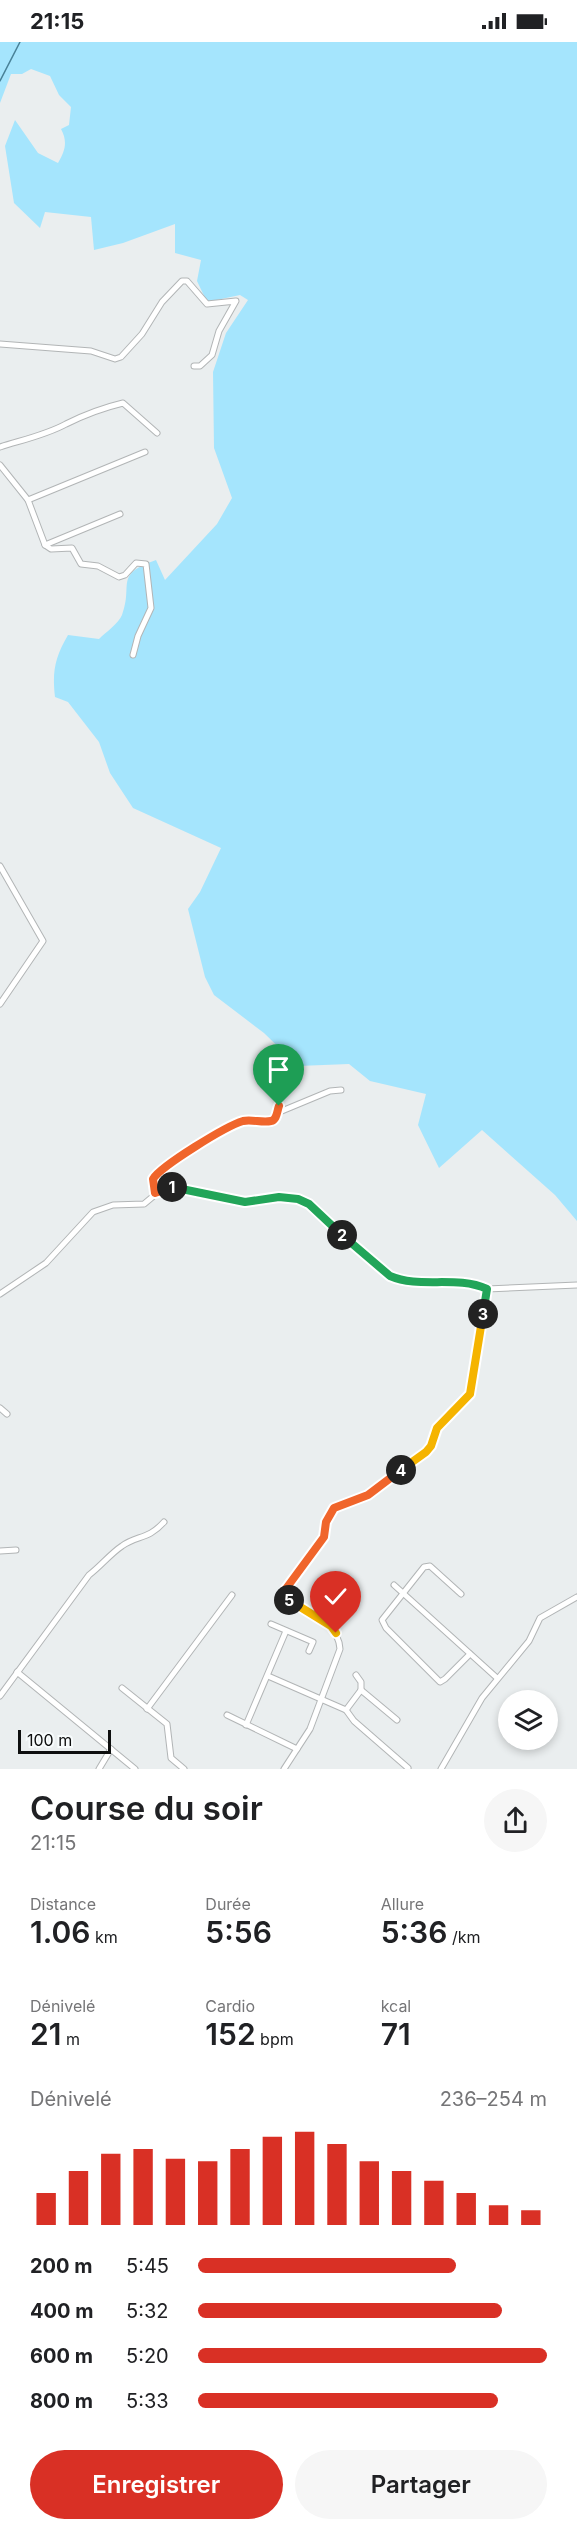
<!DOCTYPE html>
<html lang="fr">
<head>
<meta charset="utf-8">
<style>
	:root { --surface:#fff; --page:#f6f6f6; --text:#202124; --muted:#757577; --accent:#d93025 }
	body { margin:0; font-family:Inter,sans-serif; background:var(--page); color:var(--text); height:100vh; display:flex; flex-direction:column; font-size:22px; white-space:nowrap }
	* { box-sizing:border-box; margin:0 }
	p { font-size:20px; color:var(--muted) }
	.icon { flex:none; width:33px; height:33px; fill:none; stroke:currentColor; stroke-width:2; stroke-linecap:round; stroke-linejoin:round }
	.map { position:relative; height:1727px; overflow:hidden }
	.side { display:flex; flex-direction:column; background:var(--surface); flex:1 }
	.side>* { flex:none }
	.fabs { position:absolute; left:498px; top:1648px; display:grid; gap:12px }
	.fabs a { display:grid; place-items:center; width:60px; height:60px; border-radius:50%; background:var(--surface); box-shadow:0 3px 9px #0003; font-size:30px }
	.scale { position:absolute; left:18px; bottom:15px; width:93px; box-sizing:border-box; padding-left:6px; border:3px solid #0e0f0f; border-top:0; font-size:16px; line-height:21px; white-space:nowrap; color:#0e0f0f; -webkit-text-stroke:4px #f7fbfc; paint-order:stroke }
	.pin { position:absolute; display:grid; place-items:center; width:51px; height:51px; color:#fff; margin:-62px -26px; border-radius:50% 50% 50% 0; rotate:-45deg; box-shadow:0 0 6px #0007 }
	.pin .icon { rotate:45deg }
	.km { position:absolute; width:30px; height:30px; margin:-15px; border-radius:50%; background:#222; color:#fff; font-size:16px; line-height:30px; text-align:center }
	.round { display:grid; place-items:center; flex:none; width:63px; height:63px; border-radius:32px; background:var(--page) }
	.headline { display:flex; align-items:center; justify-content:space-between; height:102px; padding:0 30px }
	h1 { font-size:33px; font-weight:600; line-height:45px }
	.metrics { display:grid; grid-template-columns:repeat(3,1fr); gap:9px; height:102px; padding:6px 30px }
	.metrics div { display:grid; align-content:center }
	.metrics b { font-size:30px; font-weight:600 }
	.metrics small { font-size:16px; font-weight:400 }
	.metrics p { font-size:16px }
	.chart { height:168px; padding:12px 30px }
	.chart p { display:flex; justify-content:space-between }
	.chart svg { width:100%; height:108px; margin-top:6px; stroke:var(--accent); stroke-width:6 }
	.primary-button { display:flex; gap:12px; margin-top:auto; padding:12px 30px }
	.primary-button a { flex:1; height:69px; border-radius:36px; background:var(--accent); color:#fff; font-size:24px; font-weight:600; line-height:69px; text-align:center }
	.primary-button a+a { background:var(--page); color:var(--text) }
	ul { padding:0 30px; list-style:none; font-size:20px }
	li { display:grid; grid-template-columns:96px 72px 1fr; align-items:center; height:45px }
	li i { height:15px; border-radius:8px; background:var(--accent) }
	.status { display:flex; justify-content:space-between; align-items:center; height:42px; padding:0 30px; background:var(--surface); direction:ltr }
	.status svg { height:16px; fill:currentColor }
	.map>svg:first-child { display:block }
	.green { fill:#a5e5fd }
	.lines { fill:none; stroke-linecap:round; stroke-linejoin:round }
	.stream { stroke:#498298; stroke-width:1.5 }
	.street-casing { stroke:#b2b5b6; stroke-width:7 }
	.street { stroke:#fff; stroke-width:5 }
	.split-1-casing { stroke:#fff; stroke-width:12 }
	.split-2-casing { stroke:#fff; stroke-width:12 }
	.split-3-casing { stroke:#fff; stroke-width:12 }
	.split-4-casing { stroke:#fff; stroke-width:12 }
	.split-5-casing { stroke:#fff; stroke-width:12 }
	.split-6-casing { stroke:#fff; stroke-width:12 }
	.split-1 { stroke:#f0652b; stroke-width:8 }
	.split-2 { stroke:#22a559; stroke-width:8 }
	.split-3 { stroke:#22a559; stroke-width:8 }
	.split-4 { stroke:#f5b400; stroke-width:8 }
	.split-5 { stroke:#f0652b; stroke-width:8 }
	.split-6 { stroke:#f5b400; stroke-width:8 }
</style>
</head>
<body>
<div class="status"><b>21:15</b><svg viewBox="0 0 49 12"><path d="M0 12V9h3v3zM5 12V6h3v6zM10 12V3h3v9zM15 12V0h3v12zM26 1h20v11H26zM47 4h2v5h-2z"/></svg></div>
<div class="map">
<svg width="577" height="1727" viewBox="0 0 577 1727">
	<rect width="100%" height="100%" fill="#eaeeef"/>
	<path class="green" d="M0 0H577V1179L555 1153 482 1088 439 1126 418 1083 426 1052 370 1039 349 1022 298 1024 264 991 214 953 205 935 188 867 200 850 221 806 133 766 110 731 99 700 68 660 55 655C52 630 55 615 68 593L99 597C105 591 119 581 122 573 134 542 113 533 156 518L165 538 217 482 232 456 214 406 213 330 226 291 248 258 240 253 207 260 197 239 201 218 175 211V182L123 201 94 208 91 175 45 170 40 186 14 161 5 104 15 78 38 111 58 121C65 109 68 100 61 87L69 83 71 65 59 53 50 34 31 27 22 32H11L0 61Z"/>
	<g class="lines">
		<path class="stream" d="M0 39 20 0"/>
		<defs>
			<g id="street">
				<path d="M0 302 91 309 115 317 121 315 142 292 162 260 182 239H187L207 262 236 259 219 289 212 313 200 324H194"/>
				<path d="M0 405C22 398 46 393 66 382 84 373 102 366 123 361L157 391"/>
				<path d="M0 423 28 458 45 503 51 507 72 506 81 522 98 524 119 535 125 533 136 521 146 522 151 566 138 594 133 613"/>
				<path d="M28 458 145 410"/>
				<path d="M45 503 120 472"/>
				<path d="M0 824 43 899 0 962"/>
				<path d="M277 1071 330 1049 341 1048"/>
				<path d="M155 1151 153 1137C161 1124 227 1083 243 1079 252 1077 262 1078 271 1079L275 1076 279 1064"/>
				<path d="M0 1252 46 1221 93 1170 113 1163 144 1162 162 1147 175 1145 245 1160 279 1155 298 1157 309 1162 333 1186 397 1237 447 1239 487 1247 577 1243"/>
				<path d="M0 1366 7 1372"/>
				<path d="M0 1509 16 1508"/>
				<path d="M394 1543 497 1636"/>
				<path d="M461 1552 430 1524 424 1525 382 1578 386 1586 440 1640 445 1637 470 1612"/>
				<path d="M271 1582 313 1600 309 1609"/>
				<path d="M17 1630 135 1727"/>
				<path d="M356 1633 361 1640V1648"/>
				<path d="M268 1634 346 1668 354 1679 408 1726"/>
				<path d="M122 1646 167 1682 171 1716 184 1727"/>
				<path d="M0 1654 89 1533C101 1524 110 1512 122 1504 137 1493 148 1498 164 1480"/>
				<path d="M147 1667 232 1553"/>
				<path d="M346 1668 361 1648 397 1678"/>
				<path d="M227 1673 297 1707"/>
				<path d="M246 1683 286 1589"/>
				<path d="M99 1727 111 1707"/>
				<path d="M284 1727 310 1687 340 1607C339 1582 310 1572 291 1560L286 1555 285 1548 324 1495 326 1480 334 1466 367 1453 426 1410 431 1404 437 1386 467 1357 470 1352 487 1247"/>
				<path d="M441 1727 482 1656 529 1599 540 1576 577 1555"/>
			</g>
		</defs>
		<use href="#street" class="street-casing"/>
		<use href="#street" class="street"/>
	</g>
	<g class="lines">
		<defs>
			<path id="split-1" d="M172 1145 155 1151 153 1137C161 1124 226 1084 243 1079 252 1077 262 1081 271 1079 277 1078 277 1069 279 1064"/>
			<path id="split-2" d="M172 1145 245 1160 279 1155 298 1157 309 1162 342 1193"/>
			<path id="split-3" d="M342 1193 390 1234C420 1247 456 1233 487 1247L483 1272"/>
			<path id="split-4" d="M401 1428 426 1410 431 1404 437 1386 470 1352 483 1272"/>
			<path id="split-5" d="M289 1558 285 1548 324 1495 326 1480 334 1466 368 1453 401 1428"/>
			<path id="split-6" d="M289 1558 331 1584 336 1591"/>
		</defs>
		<use href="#split-1" class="split-1-casing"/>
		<use href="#split-2" class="split-2-casing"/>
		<use href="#split-3" class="split-3-casing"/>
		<use href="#split-4" class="split-4-casing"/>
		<use href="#split-5" class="split-5-casing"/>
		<use href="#split-6" class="split-6-casing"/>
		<use href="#split-1" class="split-1"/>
		<use href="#split-2" class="split-2"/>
		<use href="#split-3" class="split-3"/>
		<use href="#split-4" class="split-4"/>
		<use href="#split-5" class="split-5"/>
		<use href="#split-6" class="split-6"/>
	</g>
</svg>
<div class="fabs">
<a><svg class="icon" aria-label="layers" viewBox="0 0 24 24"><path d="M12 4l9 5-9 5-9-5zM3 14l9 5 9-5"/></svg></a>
</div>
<div class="scale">100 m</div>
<div class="pin" style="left:279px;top:1064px;background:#1e9e55"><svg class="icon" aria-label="arrive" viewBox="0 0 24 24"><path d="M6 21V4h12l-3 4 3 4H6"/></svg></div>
<div class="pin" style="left:336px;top:1591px;background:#d93025"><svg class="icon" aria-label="check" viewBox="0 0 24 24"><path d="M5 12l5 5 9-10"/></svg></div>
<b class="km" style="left:172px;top:1145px">1</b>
<b class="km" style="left:342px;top:1193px">2</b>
<b class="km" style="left:483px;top:1272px">3</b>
<b class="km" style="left:401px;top:1428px">4</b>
<b class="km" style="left:289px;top:1558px">5</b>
</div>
<section class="side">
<div class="headline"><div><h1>Course du soir</h1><p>21:15</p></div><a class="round"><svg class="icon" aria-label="share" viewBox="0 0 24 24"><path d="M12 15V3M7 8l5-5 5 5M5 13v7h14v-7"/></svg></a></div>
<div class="metrics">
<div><p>Distance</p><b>1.06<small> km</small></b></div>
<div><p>Durée</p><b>5:56</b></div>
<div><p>Allure</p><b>5:36<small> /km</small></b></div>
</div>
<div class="metrics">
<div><p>Dénivelé</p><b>21<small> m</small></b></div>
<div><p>Cardio</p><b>152<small> bpm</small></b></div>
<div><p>kcal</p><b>71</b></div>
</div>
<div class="chart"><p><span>Dénivelé</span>236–254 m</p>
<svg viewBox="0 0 160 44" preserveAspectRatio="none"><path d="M5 44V31M15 44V22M25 44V15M35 44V13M45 44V17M55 44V18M65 44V13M75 44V8M85 44V6M95 44V11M105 44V18M115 44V22M125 44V26M135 44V31M145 44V36M155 44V38"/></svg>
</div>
<ul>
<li><b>200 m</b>5:45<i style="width:74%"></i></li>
<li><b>400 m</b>5:32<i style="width:87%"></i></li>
<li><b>600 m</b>5:20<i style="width:100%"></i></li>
<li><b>800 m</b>5:33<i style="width:86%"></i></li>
</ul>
<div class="primary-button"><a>Enregistrer</a><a>Partager</a></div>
</section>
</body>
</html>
